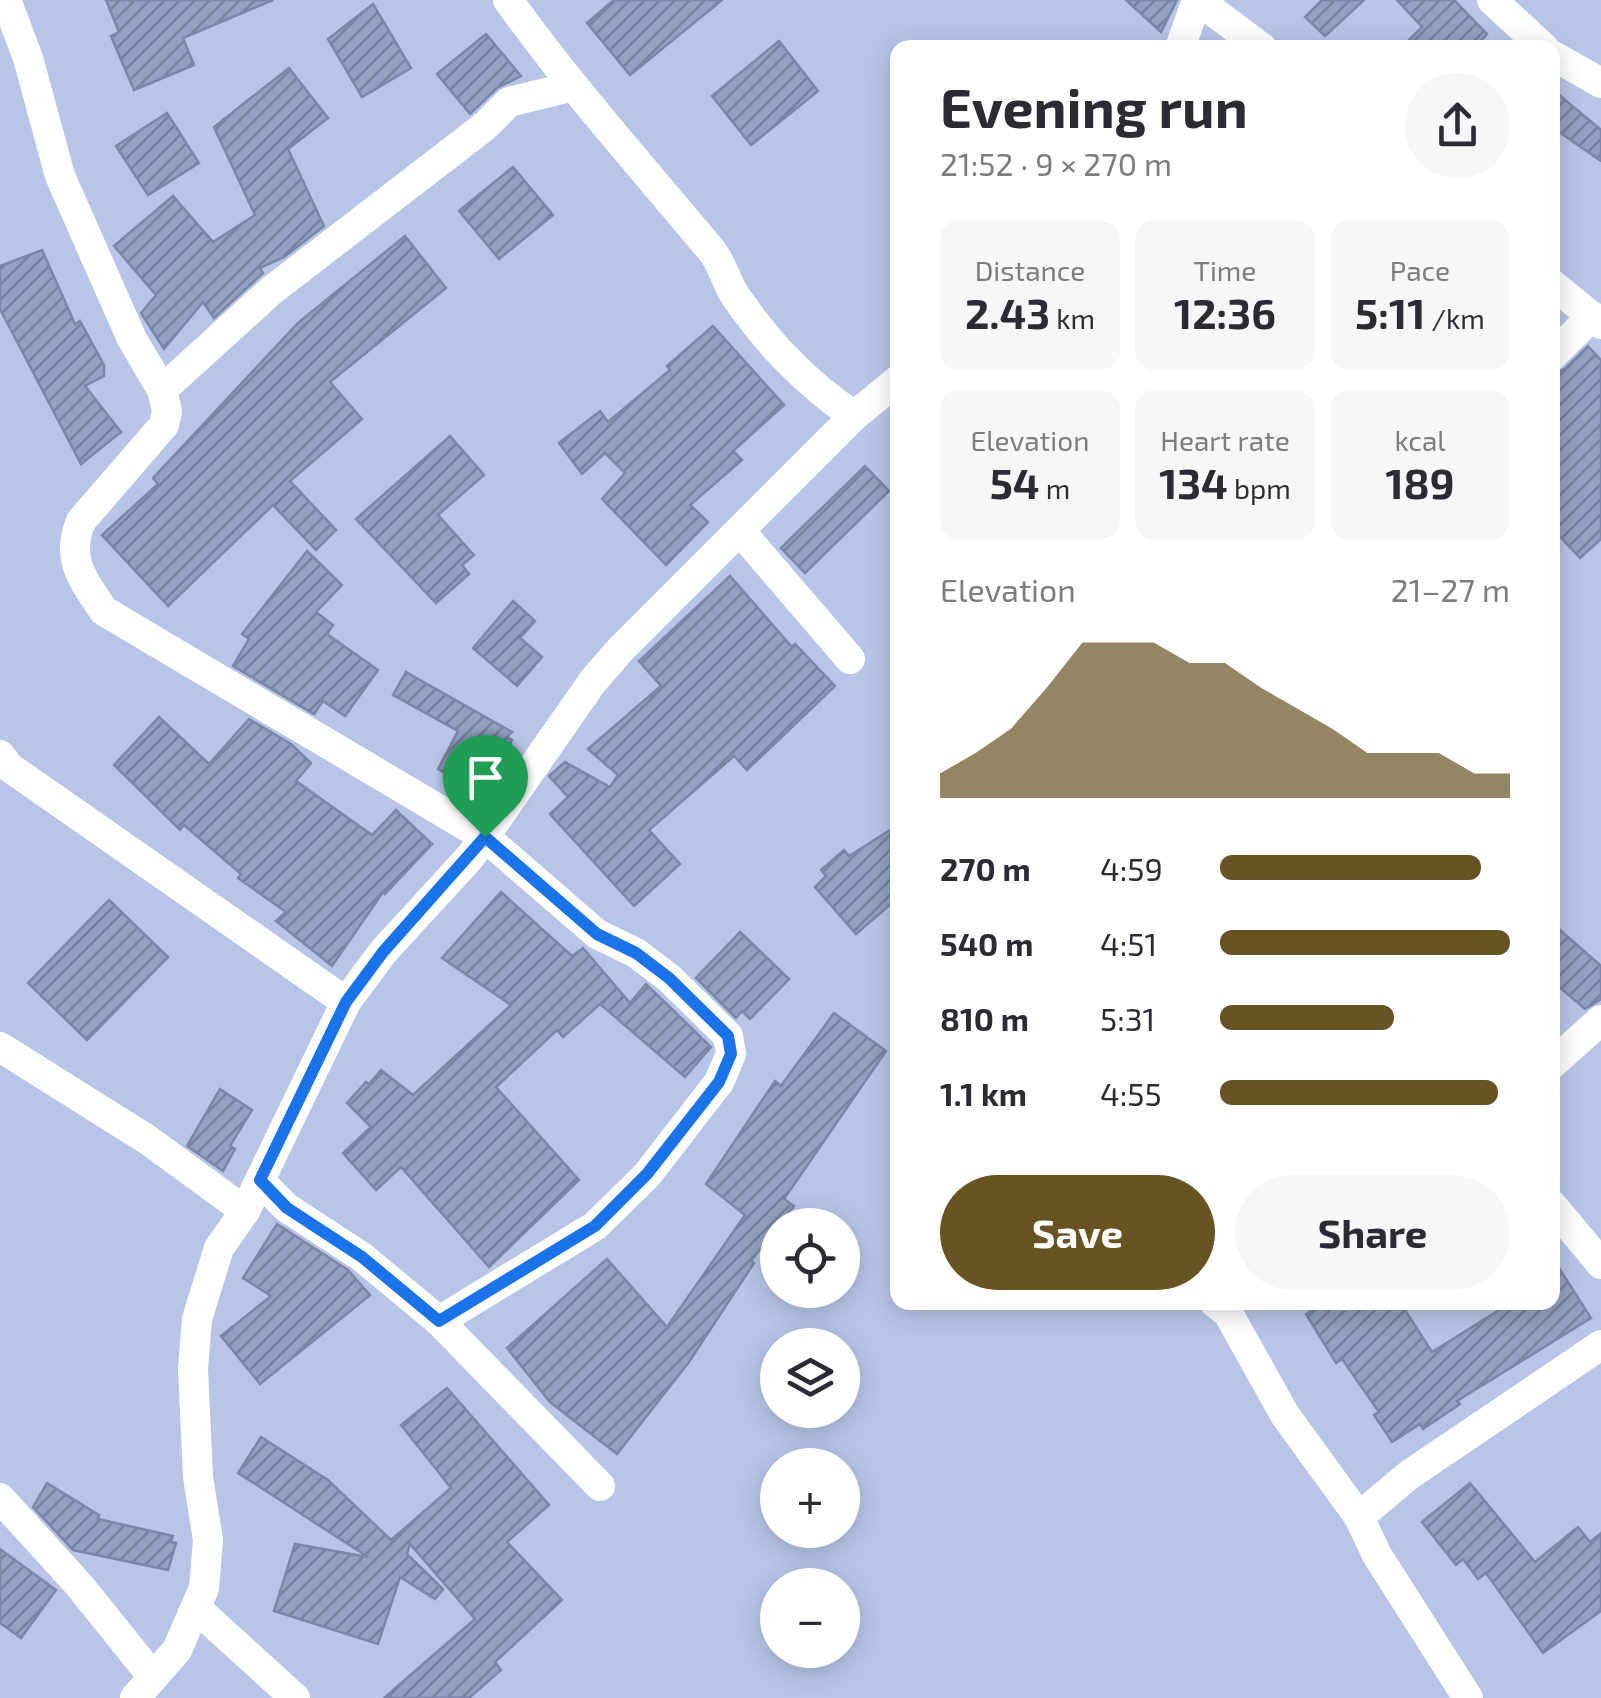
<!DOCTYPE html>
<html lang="en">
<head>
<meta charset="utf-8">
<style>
	:root { --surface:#fff; --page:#f7f7f7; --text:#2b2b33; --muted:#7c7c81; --accent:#685423 }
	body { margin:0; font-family:"Exo 2",sans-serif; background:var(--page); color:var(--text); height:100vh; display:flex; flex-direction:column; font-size:38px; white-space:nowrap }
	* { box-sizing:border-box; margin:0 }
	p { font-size:32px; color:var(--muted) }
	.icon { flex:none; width:55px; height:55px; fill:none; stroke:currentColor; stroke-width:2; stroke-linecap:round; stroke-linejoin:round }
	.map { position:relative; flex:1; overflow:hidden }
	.sheet { position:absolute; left:890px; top:40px; width:670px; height:1270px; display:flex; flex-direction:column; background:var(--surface); border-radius:20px; box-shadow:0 5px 25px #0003 }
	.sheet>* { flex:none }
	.fabs { position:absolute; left:760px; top:1208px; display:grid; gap:20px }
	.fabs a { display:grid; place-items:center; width:100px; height:100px; border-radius:50%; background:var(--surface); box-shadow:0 5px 25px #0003; font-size:50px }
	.pin { position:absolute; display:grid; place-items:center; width:85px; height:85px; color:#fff; margin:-102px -42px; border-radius:50% 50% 50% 0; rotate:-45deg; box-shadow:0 0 10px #0007 }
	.pin .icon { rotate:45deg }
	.round { display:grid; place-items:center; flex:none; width:105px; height:105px; border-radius:52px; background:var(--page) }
	.headline { display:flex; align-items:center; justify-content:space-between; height:170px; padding:0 50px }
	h1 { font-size:55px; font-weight:700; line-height:75px }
	.metrics { display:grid; grid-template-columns:repeat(3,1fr); gap:15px; height:170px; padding:10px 50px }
	.metrics div { display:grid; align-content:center; border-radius:20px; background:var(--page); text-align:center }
	.metrics b { font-size:42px; font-weight:700 }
	.metrics small { font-size:28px; font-weight:400 }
	.metrics p { font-size:28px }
	.chart { height:280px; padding:20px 50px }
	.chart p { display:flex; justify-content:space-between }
	.chart svg { width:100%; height:180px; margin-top:10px; fill:var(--accent); opacity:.7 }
	.action { display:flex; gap:20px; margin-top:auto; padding:20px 50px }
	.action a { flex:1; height:115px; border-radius:60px; background:var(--accent); color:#fff; font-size:40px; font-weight:700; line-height:115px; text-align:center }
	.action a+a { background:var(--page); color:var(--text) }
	ul { padding:0 50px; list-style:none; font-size:32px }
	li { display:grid; grid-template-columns:160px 120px 1fr; align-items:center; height:75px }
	li i { height:25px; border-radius:12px; background:var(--accent) }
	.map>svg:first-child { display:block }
	.building { fill:url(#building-hatch); stroke:#7a88a7; stroke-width:2.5 }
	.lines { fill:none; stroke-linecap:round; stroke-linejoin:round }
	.minor { stroke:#fff; stroke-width:30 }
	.route-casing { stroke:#fff; stroke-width:20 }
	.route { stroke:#1a73e8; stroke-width:12 }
</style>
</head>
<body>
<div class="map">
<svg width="1601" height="1698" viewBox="0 0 1601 1698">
	<defs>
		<pattern id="building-hatch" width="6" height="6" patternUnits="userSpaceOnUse" patternTransform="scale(2.5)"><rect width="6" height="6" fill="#92a1c1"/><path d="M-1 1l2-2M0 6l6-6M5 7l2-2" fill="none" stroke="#77839d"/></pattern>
	</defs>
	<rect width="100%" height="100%" fill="#b7c6e8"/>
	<g class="building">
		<path d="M106 0H273L183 38 194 65 134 90 111 36 119 32Z"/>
		<path d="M614 0H722L630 75 587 23Z"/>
		<path d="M1126 0H1177L1161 32Z"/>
		<path d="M1322 0H1364L1325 36 1305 17Z"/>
		<path d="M1397 0H1454L1487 34 1474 48H1401L1422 27Z"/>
		<path d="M373 4 411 68 362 97 328 39Z"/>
		<path d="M486 34 521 76 497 88 470 114 437 74Z"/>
		<path d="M779 41 818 91 751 145 712 96Z"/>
		<path d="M289 68 328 118 288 149 324 226 284 257 260 268 263 273 214 318 203 302 164 349 141 313 156 295 114 246 173 196 213 242 255 215 214 127Z"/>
		<path d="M1552 89 1601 130V161L1552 127Z"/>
		<path d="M167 113 199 163 148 195 116 146Z"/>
		<path d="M513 167 553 215 499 259 459 211Z"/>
		<path d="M405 236 446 288 330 382 362 419 290 481 336 530 316 550 273 505 168 606 102 535 158 484 153 478 298 323Z"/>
		<path d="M42 250 75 324 80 321 104 365V376L85 386 121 432 81 464 0 309V266Z"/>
		<path d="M713 326 784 405 733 451 742 460 690 505 708 522 666 565 602 499 625 473 605 453 582 474 559 443 600 411 608 422 670 370 667 366Z"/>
		<path d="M1588 346 1601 360V539L1580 558 1552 528V374L1565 369Z"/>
		<path d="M450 436 484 475 438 515 474 555 462 565 469 574 436 603 356 519Z"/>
		<path d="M865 466 889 491 805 573 781 548Z"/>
		<path d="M307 551 342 585 316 612 333 625 327 634 378 670 345 716 323 701 314 714 233 666 249 639 242 634Z"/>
		<path d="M730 576 792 647 795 644 835 686 747 770 734 756 649 830 680 864 634 906 550 814 568 797 549 776 565 762 610 787 618 775 588 749 661 686 639 661Z"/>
		<path d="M513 601 535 621 520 638 542 657 517 686 473 648Z"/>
		<path d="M406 672 512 732 507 737 512 740 483 794 438 769 458 731 393 695Z"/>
		<path d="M159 717 209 764 249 719 291 744 311 763 296 781 372 835 396 810 432 844 385 894 383 892 332 966 276 921 286 912 238 878 241 874 184 825 180 830 114 765Z"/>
		<path d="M898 825V898L856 934 815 887 826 876 821 870 844 850 849 856Z"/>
		<path d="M501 892 572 956 583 948 630 1003 646 984 711 1047 685 1077 600 1004 563 1037 557 1030 496 1087 579 1180 489 1267 401 1167 376 1190 343 1153 371 1127 347 1103 366 1082 369 1084 381 1070 413 1095 511 1005 442 958Z"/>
		<path d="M109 900 168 957 87 1040 28 983Z"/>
		<path d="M1552 923 1601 966V999L1585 1009 1552 981Z"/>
		<path d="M740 932 789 979 750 1019 742 1011 736 1018 696 978Z"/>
		<path d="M834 1013 886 1051 784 1199 794 1206 751 1261 754 1263 689 1362 617 1454 550 1402 507 1348 607 1259 667 1327 745 1215 706 1184 775 1081 781 1086Z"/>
		<path d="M220 1089 252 1110 230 1146 235 1149 223 1171 187 1146Z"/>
		<path d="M277 1224 348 1270 370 1295 260 1384 221 1336 271 1296 243 1278Z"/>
		<path d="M1552 1257 1591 1318 1457 1401 1460 1404 1423 1429 1420 1424 1392 1442 1374 1415 1379 1412 1342 1359 1336 1363 1306 1314 1324 1302H1400L1432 1352 1512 1302H1552Z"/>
		<path d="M447 1388 549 1505 507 1542 562 1600 495 1662 501 1670 469 1698H384L475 1619 410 1544 407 1554 443 1589 435 1599 400 1577 378 1644 274 1611 295 1544 368 1557 238 1473 261 1437 328 1480 391 1540 451 1488 401 1425Z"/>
		<path d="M47 1483 99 1515 98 1519 173 1536 171 1542 176 1543 168 1570 73 1550 33 1507Z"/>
		<path d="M1470 1483 1535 1562 1578 1527 1590 1542 1601 1533V1611L1543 1653 1486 1573 1478 1579 1463 1559 1456 1565 1422 1522Z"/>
		<path d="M0 1549 56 1590 21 1638 0 1623Z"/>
	</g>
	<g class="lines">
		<g class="minor">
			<path d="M6 0 28 58 60 176 132 339 162 390 167 411 164 425 81 521C65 559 83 580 104 611L485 837 597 934 636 953 669 978 728 1036 731 1054 719 1082 647 1175 595 1226 439 1321"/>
			<path d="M508 0C571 88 642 167 711 250 723 264 726 283 736 297 772 348 804 381 854 416"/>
			<path d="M1198 0 1262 48"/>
			<path d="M1492 0 1544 48"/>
			<path d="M1180 48 1197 0"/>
			<path d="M1552 55 1601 83"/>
			<path d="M1552 284 1601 324"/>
			<path d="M1552 356 1592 316"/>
			<path d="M162 390 272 290 485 126 509 102 570 87"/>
			<path d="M741 532 850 659"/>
			<path d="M0 755 9 767 346 1002"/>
			<path d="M0 1047 148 1140 245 1211"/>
			<path d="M1552 1064 1601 1020"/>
			<path d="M260 1181 287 1208 362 1257 439 1321 600 1486"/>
			<path d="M1552 1205 1601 1264"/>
			<path d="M1214 1302 1228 1313 1285 1415 1359 1517"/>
			<path d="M0 1498 79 1585 153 1677"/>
			<path d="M197 1609 295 1698"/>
			<path d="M135 1698 177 1650 204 1588 208 1540 198 1477 193 1369 197 1319 219 1248 245 1211 346 1002 383 952 471 856 593 681 621 649 854 416 898 380"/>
			<path d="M1468 1698 1377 1555 1359 1517 1409 1475 1601 1345"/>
		</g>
	</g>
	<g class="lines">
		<defs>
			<path id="route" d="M485 837 597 934 636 953 669 978 728 1036 731 1054 719 1082 647 1174 595 1226 439 1321 362 1257 287 1208 260 1180 346 1002 383 952Z"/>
		</defs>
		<use href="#route" class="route-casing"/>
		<use href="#route" class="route"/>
	</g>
</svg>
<div class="fabs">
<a><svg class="icon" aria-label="locate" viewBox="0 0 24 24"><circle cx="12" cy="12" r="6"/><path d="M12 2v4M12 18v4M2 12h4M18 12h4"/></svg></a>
<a><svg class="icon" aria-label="layers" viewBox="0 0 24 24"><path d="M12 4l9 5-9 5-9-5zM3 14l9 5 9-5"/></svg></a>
<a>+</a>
<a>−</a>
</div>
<div class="pin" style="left:485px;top:837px;background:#1e9e55"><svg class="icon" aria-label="arrive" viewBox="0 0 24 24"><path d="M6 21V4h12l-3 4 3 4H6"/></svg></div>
<section class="sheet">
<div class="headline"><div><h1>Evening run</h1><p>21:52 · 9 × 270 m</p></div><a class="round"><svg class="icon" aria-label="share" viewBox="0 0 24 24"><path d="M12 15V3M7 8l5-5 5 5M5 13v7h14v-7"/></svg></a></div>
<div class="metrics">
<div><p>Distance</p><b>2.43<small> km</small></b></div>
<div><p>Time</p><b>12:36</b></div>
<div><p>Pace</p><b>5:11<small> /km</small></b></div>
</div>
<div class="metrics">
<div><p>Elevation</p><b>54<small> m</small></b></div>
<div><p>Heart rate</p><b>134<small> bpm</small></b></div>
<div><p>kcal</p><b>189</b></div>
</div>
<div class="chart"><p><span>Elevation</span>21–27 m</p>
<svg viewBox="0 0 160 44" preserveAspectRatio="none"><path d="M0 44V38L10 33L20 27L30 17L40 6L50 6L60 6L70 11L80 11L90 17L100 22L110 27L120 33L130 33L140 33L150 38L160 38V44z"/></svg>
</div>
<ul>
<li><b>270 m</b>4:59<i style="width:90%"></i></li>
<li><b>540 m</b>4:51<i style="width:100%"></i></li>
<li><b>810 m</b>5:31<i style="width:60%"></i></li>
<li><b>1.1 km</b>4:55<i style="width:96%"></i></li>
</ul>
<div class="action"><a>Save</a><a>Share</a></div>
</section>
</div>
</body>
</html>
